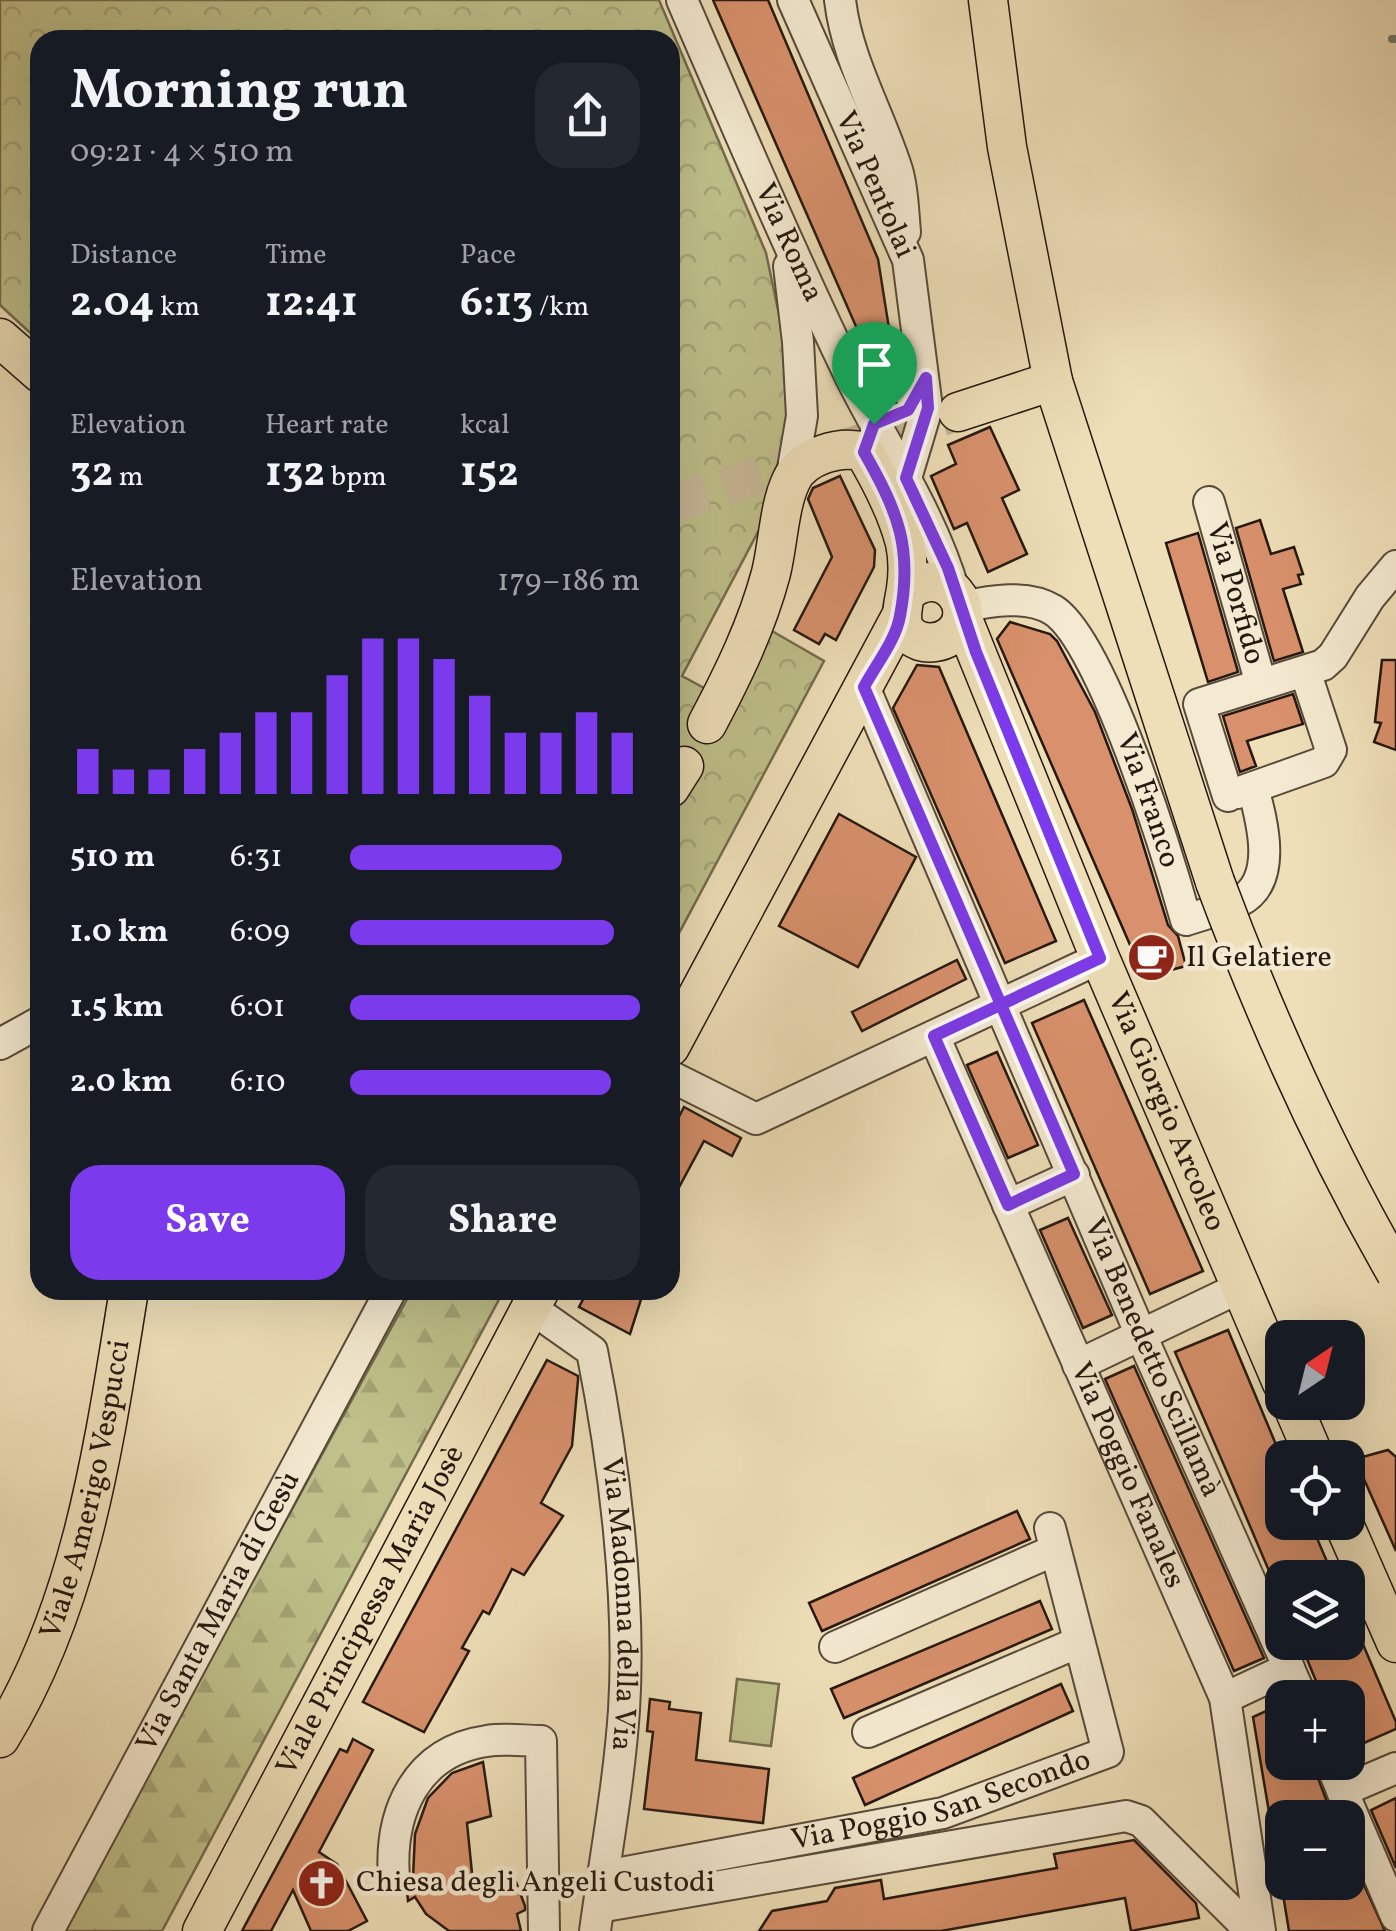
<!DOCTYPE html>
<html lang="en">
<head>
<meta charset="utf-8">
<style>
	:root { --surface:#171b24; --page:#242831; --text:#f1f3f6; --muted:#9ea1a6; --accent:#7c3aed }
	body { margin:0; font-family:Vollkorn,serif; background:var(--page); color:var(--text); height:100vh; display:flex; flex-direction:column; font-size:38px; white-space:nowrap }
	* { box-sizing:border-box; margin:0 }
	p { font-size:32px; color:var(--muted) }
	.icon { flex:none; width:55px; height:55px; fill:none; stroke:currentColor; stroke-width:2; stroke-linecap:round; stroke-linejoin:round }
	.map { position:relative; flex:1; overflow:hidden }
	.details { position:absolute; left:30px; top:30px; width:650px; height:1270px; display:flex; flex-direction:column; background:var(--surface); border-radius:30px; box-shadow:0 10px 40px #0002 }
	.details>* { flex:none }
	.needle { width:65px; rotate:35deg }
	.tools { position:absolute; left:1265px; top:1320px; display:grid; gap:20px }
	.tools a { display:grid; place-items:center; width:100px; height:100px; border-radius:20px; background:var(--surface); box-shadow:0 10px 40px #0002; font-size:50px }
	.pin { position:absolute; display:grid; place-items:center; width:85px; height:85px; color:#fff; margin:-102px -42px; border-radius:50% 50% 50% 0; rotate:-45deg; box-shadow:0 0 10px #0007 }
	.pin .icon { rotate:45deg }
	.round { display:grid; place-items:center; flex:none; width:105px; height:105px; border-radius:30px; background:var(--page) }
	.headline { display:flex; align-items:center; justify-content:space-between; height:170px; padding:0 40px }
	h1 { font-size:55px; font-weight:700; line-height:75px }
	.figures { display:grid; grid-template-columns:repeat(3,1fr); gap:15px; height:170px; padding:10px 40px }
	.figures div { display:grid; align-content:center }
	.figures b { font-size:42px; font-weight:700 }
	.figures small { font-size:28px; font-weight:400 }
	.figures p { font-size:28px }
	.chart { height:280px; padding:20px 40px }
	.chart p { display:flex; justify-content:space-between }
	.chart svg { width:100%; height:180px; margin-top:10px; stroke:var(--accent); stroke-width:6 }
	.cta { display:flex; gap:20px; margin-top:auto; padding:20px 40px }
	.cta a { flex:1; height:115px; border-radius:30px; background:var(--accent); color:#fff; font-size:40px; font-weight:700; line-height:115px; text-align:center }
	.cta a+a { background:var(--page); color:var(--text) }
	ul { padding:0 40px; list-style:none; font-size:32px }
	li { display:grid; grid-template-columns:160px 120px 1fr; align-items:center; height:75px }
	li i { height:25px; border-radius:12px; background:var(--accent) }
	.map>svg:first-child { display:block }
	.forest { fill:url(#forest-firs); stroke:#726c4d; stroke-width:2.5 }
	.park { fill:url(#park-crowns); stroke:#726c4d; stroke-width:2.5 }
	.pitch { fill:#bfc08a; stroke:#726c4d; stroke-width:2.5 }
	.lines { fill:none; stroke-linecap:round; stroke-linejoin:round }
	.stream { stroke:#6b7b6f; stroke-width:8 }
	.building { fill:#d8916c; stroke:#251810; stroke-width:2.5 }
	.major-tunnel { stroke:#c6b796; stroke-width:38; stroke-dasharray:38 19; stroke-linecap:butt }
	.minor-casing { stroke:#574a3a; stroke-width:34 }
	.major-casing { stroke:#251810; stroke-width:41 }
	.minor { stroke:#f4ead1; stroke-width:30 }
	.major { stroke:#eedfb8; stroke-width:38 }
	.major-bridge-casing { stroke:#251810; stroke-width:41; stroke-linecap:butt }
	.major-bridge { stroke:#eedfb8; stroke-width:38 }
	.route-casing { stroke:#fff; stroke-width:20 }
	.route { stroke:#7c3aed; stroke-width:12 }
	.labels { text-anchor:middle; dominant-baseline:central; stroke-width:9; stroke-linejoin:round; paint-order:stroke }
	.street-label { font-size:30px; fill:#251810; stroke:#f4ead1 }
	.poi-label { font-size:30px; fill:#251810; stroke:#f4ead1; text-anchor:start }
</style>
</head>
<body>
<div class="map">
<svg width="1396" height="1931" viewBox="0 0 1396 1931">
	<defs>
		<pattern id="forest-firs" width="22" height="20" patternUnits="userSpaceOnUse" patternTransform="scale(2.5)"><rect width="22" height="20" fill="#bfc08a"/><path d="M5 1l3.5 6h-7zM16 11l3.5 6h-7z" fill="#a4a476"/></pattern>
		<pattern id="park-crowns" width="20" height="18" patternUnits="userSpaceOnUse" patternTransform="scale(2.5)"><rect width="20" height="18" fill="#bfc08a"/><path d="M2 6a3 3 0 1 1 6 0M12 15a3 3 0 1 1 6 0" fill="none" stroke="#a4a476"/></pattern>
	</defs>
	<rect width="100%" height="100%" fill="#eedfb8"/>
	<filter id="stains"><feTurbulence type="fractalNoise" baseFrequency=".002" numOctaves="4"/><feColorMatrix values="0 0 0 0 .2 0 0 0 0 .09 0 0 0 0 .02 0 0 0 .5 -.17"/></filter>
	<radialGradient id="worn" r=".72"><stop offset=".6" stop-color="#630" stop-opacity="0"/><stop offset="1" stop-color="#630" stop-opacity=".3"/></radialGradient>
	<path class="forest" d="M412 1290H504L162 1931H61Z"/>
	<path class="park" d="M0 0H659L766 253 790 366 789 419 769 511 682 676 706 689 765 627 824 661 678 935 670 931V818L694 772 670 759V40H40V342L0 305Z"/>
	<path class="pitch" d="M737 1679 779 1684 771 1746 730 1741Z"/>
	<g class="lines">
		<path class="stream" d="M1392 39H1396"/>
	</g>
	<g class="building">
		<path d="M713 0H768L878 259 895 366 897 420Z"/>
		<path d="M990 427 1019 490 1002 498 1027 554 988 572 967 523 954 529 931 476 956 464 948 445Z"/>
		<path d="M840 476 875 550 874 567 836 640 825 634 819 644 794 630 832 557 808 499 813 488Z"/>
		<path d="M1260 520 1271 554 1294 547 1303 574 1298 575 1301 584 1283 589 1303 652 1274 661 1236 528Z"/>
		<path d="M1198 533 1238 672 1208 682 1166 543Z"/>
		<path d="M1010 622 1050 634 1057 641 1095 712 1132 809 1168 925 1178 936 1186 966 1144 977 997 639Z"/>
		<path d="M1382 660H1396V750L1374 742 1381 723 1375 722Z"/>
		<path d="M917 665 939 667 1056 941 1005 963 893 708Z"/>
		<path d="M1293 694 1303 724 1247 741 1256 766 1240 772 1223 716Z"/>
		<path d="M839 814 916 857 858 967 779 926Z"/>
		<path d="M957 960 966 979 862 1031 852 1012Z"/>
		<path d="M1084 1000 1203 1271 1150 1294 1032 1023Z"/>
		<path d="M997 1052 1038 1145 1008 1158 967 1065Z"/>
		<path d="M684 1107 741 1138 732 1156 704 1141 670 1204V1134Z"/>
		<path d="M1068 1218 1112 1315 1083 1328 1040 1230Z"/>
		<path d="M588 1290H644L630 1334 579 1307Z"/>
		<path d="M1228 1330 1282 1459V1522H1310L1334 1578H1272L1230 1479 1175 1352Z"/>
		<path d="M547 1360 578 1376V1380L572 1446 541 1503 563 1516 524 1575 512 1569 489 1614 483 1611 462 1648 469 1651 424 1732 363 1702Z"/>
		<path d="M1134 1366 1264 1658 1234 1671 1105 1379Z"/>
		<path d="M1388 1450 1396 1457V1551L1355 1459Z"/>
		<path d="M1017 1511 1030 1539 822 1631 809 1603Z"/>
		<path d="M1040 1601 1052 1629 844 1718 831 1689Z"/>
		<path d="M1300 1642H1362L1396 1722V1729L1348 1750V1698H1323Z"/>
		<path d="M1061 1684 1073 1711 865 1805 853 1778Z"/>
		<path d="M650 1699 670 1702 669 1709 701 1713 696 1760 769 1769 763 1823 644 1809 653 1732 647 1731Z"/>
		<path d="M1282 1704V1762H1312L1333 1818H1270L1253 1717Z"/>
		<path d="M353 1739 373 1750 319 1852 337 1864 367 1921 348 1931H311L293 1890 271 1931H242L340 1749 347 1752Z"/>
		<path d="M483 1762 491 1816 467 1823 473 1883 497 1886 516 1882 525 1906V1910L517 1914 521 1931H449L426 1914 415 1897 408 1901 407 1891 413 1878 415 1834 428 1798 452 1773Z"/>
		<path d="M1396 1798V1868L1371 1810Z"/>
		<path d="M1134 1840 1196 1903 1199 1918 1131 1931 1125 1898 941 1931H759L772 1911 827 1901 835 1888 881 1880 884 1899 1057 1868 1054 1854Z"/>
		<path d="M1348 1850 1385 1931H1289L1281 1882H1348Z"/>
	</g>
	<g class="lines">
		<path class="major-tunnel" d="M670 504 951 414"/>
		<defs>
			<g id="minor">
				<path id="s1" d="M682 0C737 127 791 253 851 378 886 448 932 515 954 591"/>
				<path id="s2" d="M793 0 908 260 927 408 906 478"/>
				<path d="M840 0C847 60 879 113 897 170 903 189 903 212 905 232"/>
				<path d="M789 266 798 342 802 416 791 480"/>
				<path id="s3" d="M1209 502 1261 684"/>
				<path id="s4" d="M962 607C990 601 1027 594 1053 610 1102 640 1169 859 1186 920 1203 914 1223 910 1238 902 1279 882 1262 821 1253 788"/>
				<path id="s5" d="M864 687 1141 1335 1302 1698"/>
				<path d="M1237 793 1324 762 1331 750 1305 671"/>
				<path d="M1228 796 1199 704 1323 665 1333 656 1370 597 1396 566"/>
				<path id="s6" d="M934 1036 1225 1698 1260 1931"/>
				<path d="M0 1044 40 1022"/>
				<path d="M670 1076 756 1119 1100 958"/>
				<path d="M1008 1205 1074 1175"/>
				<path id="s7" d="M531 1308 592 1351C614 1461 631 1598 624 1710 619 1784 605 1858 595 1931"/>
				<path d="M1078 1365 1241 1287"/>
				<path d="M835 1647 1055 1550"/>
				<path d="M1225 1698 1289 1668"/>
				<path d="M868 1732 1079 1642"/>
				<path d="M1330 1762 1396 1916"/>
				<path d="M1342 1791 1396 1768"/>
				<path id="s8" d="M605 1876 943 1813 1108 1752 1050 1528"/>
				<path d="M394 1878C389 1812 416 1751 487 1741 504 1738 524 1741 541 1741L544 1931"/>
				<path d="M599 1907 1126 1816 1141 1821 1251 1931"/>
				<path id="s9" d="M48 1931 391 1290"/>
			</g>
			<g id="major">
				<path d="M988 0 1007 147 1053 381 1215 882"/>
				<path d="M0 338 40 373"/>
				<path d="M958 412 1053 381"/>
				<path id="s10" d="M962 617 1100 958 1282 1383"/>
				<path d="M707 724C733 675 757 626 771 573 778 545 779 506 791 481 802 456 840 445 864 452 880 479 897 512 905 543 908 557 908 575 906 589 903 609 894 631 920 641 930 644 941 642 949 637 984 612 944 559 906 593"/>
				<path d="M670 788 684 766"/>
				<path d="M670 1047 900 618"/>
				<path d="M1291 1402 1315 1458"/>
				<path d="M1343 1522 1396 1643"/>
				<path id="s11" d="M0 1738C83 1603 104 1443 129 1290"/>
				<path id="s12" d="M202 1931 540 1290"/>
			</g>
		</defs>
		<use href="#minor" class="minor-casing"/>
		<use href="#major" class="major-casing"/>
		<use href="#minor" class="minor"/>
		<use href="#major" class="major"/>
		<defs>
			<path id="major-bridge" d="M1215 882C1266 1019 1323 1146 1396 1273"/>
		</defs>
		<use href="#major-bridge" class="major-bridge-casing"/>
		<use href="#major-bridge" class="major-bridge"/>
	</g>
	<g class="lines">
		<defs>
			<path id="route" d="M874 424 864 452C898 512 913 548 900 616 896 640 875 666 864 687L1074 1174 1008 1205 934 1036 1100 958 976 652 948 568 906 478 928 408 926 378 908 410 874 424"/>
		</defs>
		<use href="#route" class="route-casing"/>
		<use href="#route" class="route"/>
	</g>
	<defs>
		<symbol id="cafe-disc" viewBox="-11 -11 22 22"><circle r="9.5" fill="#8f2418" stroke="#f4ead1"/><path d="M-5.5-4.5H6V0H3Q3 3.5 0 3.5H-2.5Q-5.5 3.5-5.5 0ZM3-3.2v2h1.7v-2ZM-6 4.5H4V6H-6Z" fill="#fff"/></symbol>
		<symbol id="church-disc" viewBox="-11 -11 22 22"><circle r="9.5" fill="#8f2418" stroke="#f4ead1"/><path d="M-1.2-6h2.4v3.5h3.3v2.4h-3.3V6h-2.4V-.1h-3.3v-2.4h3.3Z" fill="#fff"/></symbol>
	</defs>
	<g fill-rule="evenodd">
		<use href="#cafe-disc" x="1124" y="930" width="55" height="55"/>
		<use href="#church-disc" x="294" y="1856" width="55" height="55"/>
	</g>
	<g class="labels">
		<g class="street-label">
			<text stroke="none"><textPath href="#s2" startOffset="202">Via Pentolai</textPath></text>
			<text stroke="none"><textPath href="#s1" startOffset="265">Via Roma</textPath></text>
			<text stroke="none"><textPath href="#s3" startOffset="95">Via Porfido</textPath></text>
			<text stroke="none"><textPath href="#s4" startOffset="308">Via Franco</textPath></text>
			<text stroke="none"><textPath href="#s10" startOffset="535">Via Giorgio Arcoleo</textPath></text>
			<text stroke="none"><textPath href="#s5" startOffset="730">Via Benedetto Scillamà</textPath></text>
			<text stroke="none"><textPath href="#s6" startOffset="480">Via Poggio Fanales</textPath></text>
			<text stroke="none"><textPath href="#s11" startOffset="265">Viale Amerigo Vespucci</textPath></text>
			<text stroke="none"><textPath href="#s7" startOffset="330">Via Madonna della Via</textPath></text>
			<text stroke="none"><textPath href="#s9" startOffset="362">Via Santa Maria di Gesù</textPath></text>
			<text stroke="none"><textPath href="#s12" startOffset="362">Viale Principessa Maria Josè</textPath></text>
			<text stroke="none"><textPath href="#s8" startOffset="345">Via Poggio San Secondo</textPath></text>
		</g>
		<g class="poi-label">
			<text x="1186" y="958">Il Gelatiere</text>
			<text x="356" y="1883">Chiesa degli Angeli Custodi</text>
		</g>
	</g>
	<rect width="100%" height="100%" filter="url(#stains)"/>
	<rect width="100%" height="100%" fill="url(#worn)"/>
</svg>
<div class="tools">
<a><svg class="needle" viewBox="-14 -14 28 28"><path d="M0-13l5 13h-10z" fill="#e53935"/><path d="M0 13l5-13h-10z" fill="#9ea1a6"/></svg></a>
<a><svg class="icon" aria-label="locate" viewBox="0 0 24 24"><circle cx="12" cy="12" r="6"/><path d="M12 2v4M12 18v4M2 12h4M18 12h4"/></svg></a>
<a><svg class="icon" aria-label="layers" viewBox="0 0 24 24"><path d="M12 4l9 5-9 5-9-5zM3 14l9 5 9-5"/></svg></a>
<a>+</a>
<a>−</a>
</div>
<div class="pin" style="left:874px;top:424px;background:#1e9e55"><svg class="icon" aria-label="arrive" viewBox="0 0 24 24"><path d="M6 21V4h12l-3 4 3 4H6"/></svg></div>
<section class="details">
<div class="headline"><div><h1>Morning run</h1><p>09:21 · 4 × 510 m</p></div><a class="round"><svg class="icon" aria-label="share" viewBox="0 0 24 24"><path d="M12 15V3M7 8l5-5 5 5M5 13v7h14v-7"/></svg></a></div>
<div class="figures">
<div><p>Distance</p><b>2.04<small> km</small></b></div>
<div><p>Time</p><b>12:41</b></div>
<div><p>Pace</p><b>6:13<small> /km</small></b></div>
</div>
<div class="figures">
<div><p>Elevation</p><b>32<small> m</small></b></div>
<div><p>Heart rate</p><b>132<small> bpm</small></b></div>
<div><p>kcal</p><b>152</b></div>
</div>
<div class="chart"><p><span>Elevation</span>179–186 m</p>
<svg viewBox="0 0 160 44" preserveAspectRatio="none"><path d="M5 44V33M15 44V38M25 44V38M35 44V33M45 44V29M55 44V24M65 44V24M75 44V15M85 44V6M95 44V6M105 44V11M115 44V20M125 44V29M135 44V29M145 44V24M155 44V29"/></svg>
</div>
<ul>
<li><b>510 m</b>6:31<i style="width:73%"></i></li>
<li><b>1.0 km</b>6:09<i style="width:91%"></i></li>
<li><b>1.5 km</b>6:01<i style="width:100%"></i></li>
<li><b>2.0 km</b>6:10<i style="width:90%"></i></li>
</ul>
<div class="cta"><a>Save</a><a>Share</a></div>
</section>
</div>
</body>
</html>
